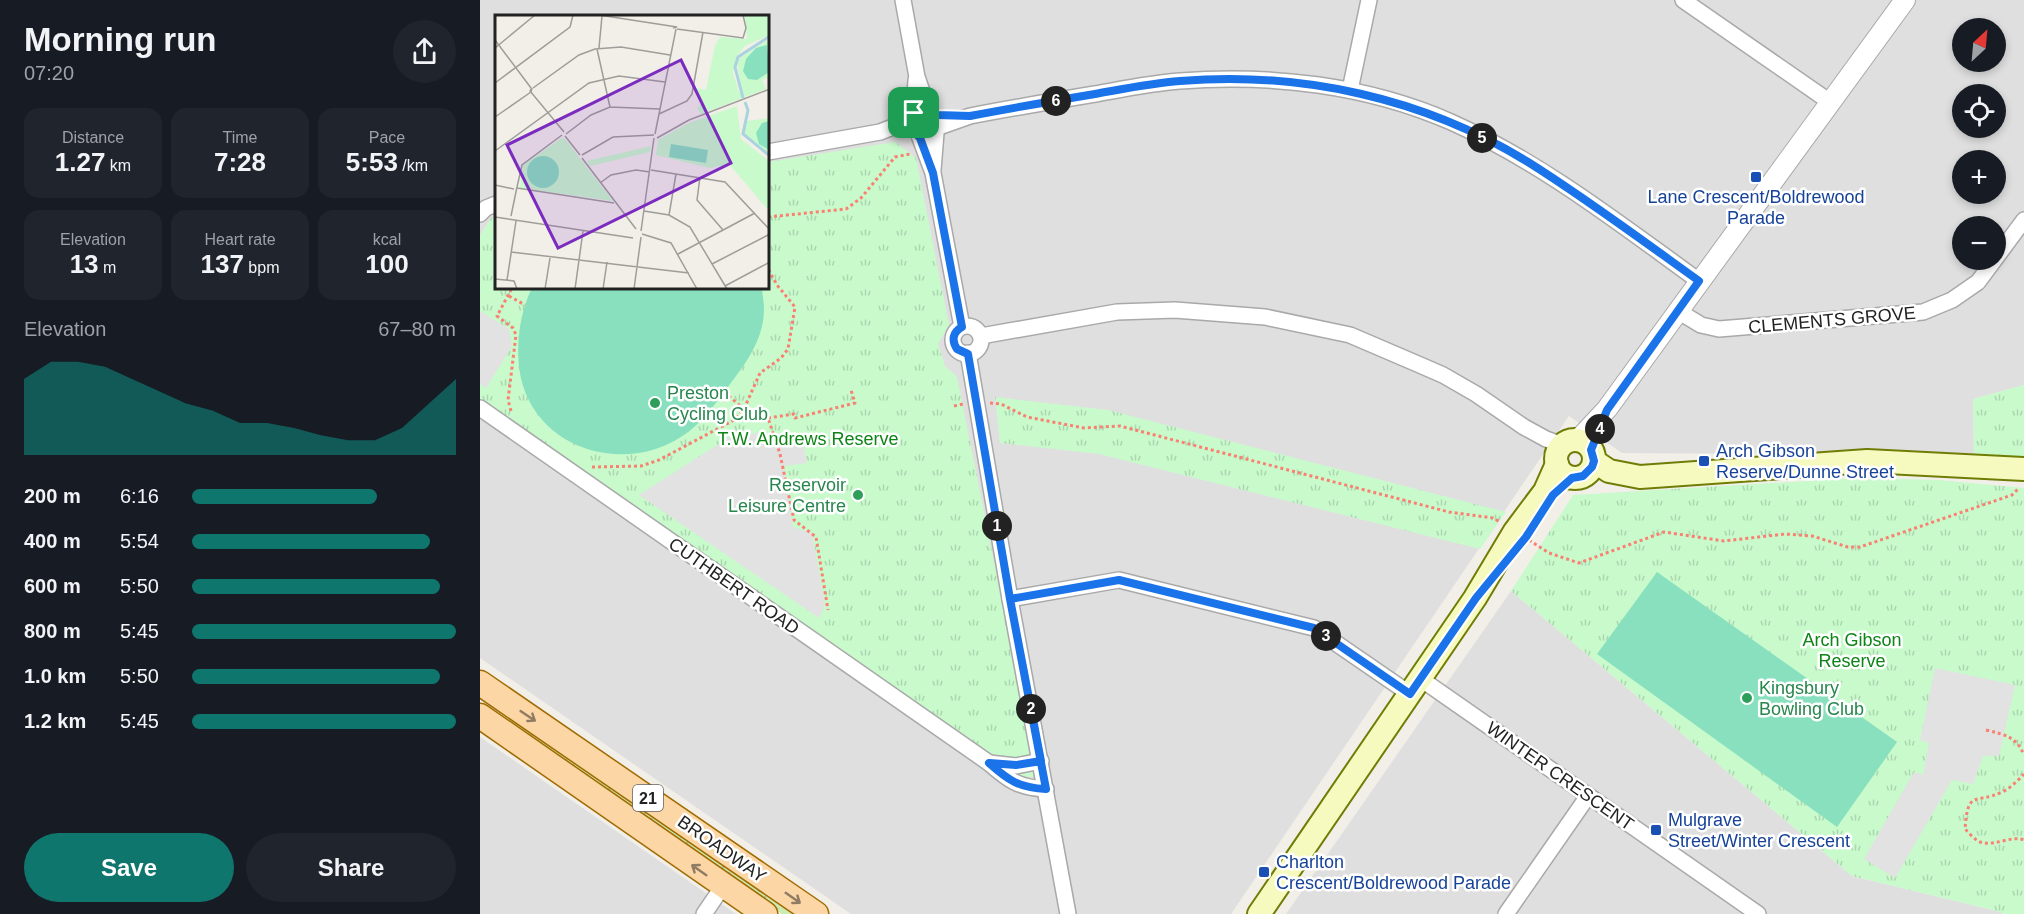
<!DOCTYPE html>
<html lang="en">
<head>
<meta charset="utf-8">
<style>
	:root { --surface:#171b24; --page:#20242c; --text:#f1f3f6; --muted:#9ea1a6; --accent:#0f766e }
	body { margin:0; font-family:Arial,sans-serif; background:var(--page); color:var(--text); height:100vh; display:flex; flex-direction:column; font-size:22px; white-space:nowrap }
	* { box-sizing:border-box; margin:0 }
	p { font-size:20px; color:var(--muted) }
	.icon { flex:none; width:33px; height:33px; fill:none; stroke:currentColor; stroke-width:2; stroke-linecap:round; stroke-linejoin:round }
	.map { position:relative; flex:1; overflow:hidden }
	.drawer { display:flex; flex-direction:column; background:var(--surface); width:480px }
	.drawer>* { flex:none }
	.needle { width:39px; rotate:26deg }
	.tools { position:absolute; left:1472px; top:18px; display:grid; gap:12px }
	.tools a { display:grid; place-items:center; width:54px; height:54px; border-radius:50%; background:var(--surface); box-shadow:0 3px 9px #0003; font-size:30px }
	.pin { position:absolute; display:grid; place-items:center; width:51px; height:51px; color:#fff; margin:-26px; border-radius:12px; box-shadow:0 3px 9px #0006 }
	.km { position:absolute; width:30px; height:30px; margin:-15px; border-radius:50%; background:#222; color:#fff; font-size:16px; line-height:30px; text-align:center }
	.round { display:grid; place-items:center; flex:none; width:63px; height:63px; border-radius:32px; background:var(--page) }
	.head { display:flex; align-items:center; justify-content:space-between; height:102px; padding:0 24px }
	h1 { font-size:33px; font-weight:700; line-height:45px }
	.stats { display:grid; grid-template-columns:repeat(3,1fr); gap:9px; height:102px; padding:6px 24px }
	.stats div { display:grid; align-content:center; border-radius:15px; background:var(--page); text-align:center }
	.stats b { font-size:26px; font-weight:700 }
	.stats small { font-size:16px; font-weight:400 }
	.stats p { font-size:16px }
	.chart { height:168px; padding:12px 24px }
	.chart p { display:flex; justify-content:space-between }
	.chart svg { width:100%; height:108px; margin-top:6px; fill:var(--accent); opacity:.7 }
	.action { display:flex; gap:12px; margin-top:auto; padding:12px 24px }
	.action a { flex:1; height:69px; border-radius:36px; background:var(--accent); color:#fff; font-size:24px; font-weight:700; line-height:69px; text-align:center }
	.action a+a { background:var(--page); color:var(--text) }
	ul { padding:0 24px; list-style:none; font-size:20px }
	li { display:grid; grid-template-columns:96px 72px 1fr; align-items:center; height:45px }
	li i { height:15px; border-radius:8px; background:var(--accent) }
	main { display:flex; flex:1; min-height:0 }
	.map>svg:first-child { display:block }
	.residential { fill:#e0dfdf; fill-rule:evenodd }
	.grass { fill:url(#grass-dots) }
	.park { fill:url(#park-tufts) }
	.pitch { fill:#88e0be }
	.parking { fill:#e2e2e2 }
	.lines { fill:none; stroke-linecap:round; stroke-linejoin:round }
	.minor-casing { stroke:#a9a9a9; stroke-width:18 }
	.tertiary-casing { stroke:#a9a9a9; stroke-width:22 }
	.secondary-casing { stroke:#707d05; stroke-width:26 }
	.primary-casing { stroke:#a06b00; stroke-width:27 }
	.path { stroke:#fa8072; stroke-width:3; stroke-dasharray:3 3; stroke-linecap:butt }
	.minor { stroke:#fff; stroke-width:15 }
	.tertiary { stroke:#fff; stroke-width:20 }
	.secondary { stroke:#f7fabf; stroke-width:22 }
	.primary { stroke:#fcd6a4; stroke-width:24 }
	.oneway { stroke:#8f7c63 }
	.route-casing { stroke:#fff; stroke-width:12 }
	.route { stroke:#1a73e8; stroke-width:8 }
	.transit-dot { fill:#1a4fb4; stroke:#fff; stroke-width:2 }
	.leisure-dot { fill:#2e9e5b; stroke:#fff; stroke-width:2 }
	.labels { text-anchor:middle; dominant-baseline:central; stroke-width:5; stroke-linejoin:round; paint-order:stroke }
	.shield { fill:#fff; stroke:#646464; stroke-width:1.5 }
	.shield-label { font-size:16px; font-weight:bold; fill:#222 }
	.transit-label { font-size:18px; fill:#164399; stroke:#fff; text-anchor:start }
	.street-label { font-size:18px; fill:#222; stroke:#fff }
	.leisure-label { font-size:18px; fill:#27864d; stroke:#fff; text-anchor:start }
	.park-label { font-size:18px; fill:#0c8416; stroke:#fff }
	.inset-river { fill:none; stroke:#aad3df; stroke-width:3 }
	.inset-road { fill:none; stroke:#9f9d99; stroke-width:1.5 }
	.view { fill:#7b2cbf; fill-opacity:0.15; stroke:#7b2cbf; stroke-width:3 }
	.inset-edge { fill:none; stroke:#222; stroke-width:3 }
</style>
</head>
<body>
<main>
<section class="drawer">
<div class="head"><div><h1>Morning run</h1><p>07:20</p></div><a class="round"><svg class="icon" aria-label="share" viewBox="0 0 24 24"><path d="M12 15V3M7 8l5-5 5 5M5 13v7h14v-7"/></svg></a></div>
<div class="stats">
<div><p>Distance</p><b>1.27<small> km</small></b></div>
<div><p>Time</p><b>7:28</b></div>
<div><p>Pace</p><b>5:53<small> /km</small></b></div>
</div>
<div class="stats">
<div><p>Elevation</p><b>13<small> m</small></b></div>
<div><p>Heart rate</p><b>137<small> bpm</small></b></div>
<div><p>kcal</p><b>100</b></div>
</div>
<div class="chart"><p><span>Elevation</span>67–80 m</p>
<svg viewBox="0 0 160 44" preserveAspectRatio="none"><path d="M0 44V13L10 6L20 6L30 8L40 13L50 18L60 23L70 26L80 31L90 31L100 33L110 36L120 38L130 38L140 33L150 23L160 13V44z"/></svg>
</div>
<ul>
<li><b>200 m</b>6:16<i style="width:70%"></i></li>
<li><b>400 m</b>5:54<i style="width:90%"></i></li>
<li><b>600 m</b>5:50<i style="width:94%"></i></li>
<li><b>800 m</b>5:45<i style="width:100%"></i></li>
<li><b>1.0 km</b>5:50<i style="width:94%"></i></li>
<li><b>1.2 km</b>5:45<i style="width:100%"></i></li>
</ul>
<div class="action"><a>Save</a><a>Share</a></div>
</section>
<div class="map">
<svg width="1544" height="914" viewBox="0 0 1544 914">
	<defs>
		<pattern id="grass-dots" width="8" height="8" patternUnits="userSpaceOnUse" patternTransform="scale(1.5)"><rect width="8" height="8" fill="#cdebb0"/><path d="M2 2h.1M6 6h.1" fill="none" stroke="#b0c997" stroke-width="1.8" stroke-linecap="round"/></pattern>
		<pattern id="park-tufts" width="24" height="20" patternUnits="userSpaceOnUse" patternTransform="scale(1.5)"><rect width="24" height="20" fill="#c8facc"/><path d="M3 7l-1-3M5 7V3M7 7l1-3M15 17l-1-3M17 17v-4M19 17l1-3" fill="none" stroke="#acd6af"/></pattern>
	</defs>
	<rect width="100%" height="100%" fill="#f2efe9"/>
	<g class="residential">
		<path d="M0 0H1544V385L1493 399 1494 455 1142 453 1089 416 751 914H371L0 658ZM16 16H288V288H16ZM1482 28H1515V62H1482ZM1482 94H1515V128H1482ZM1482 160H1515V194H1482ZM1482 226H1515V260H1482Z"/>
		<path d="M1031 591 1372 876 1521 912 1522 914H806Z"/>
		<path d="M0 737 256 914H0Z"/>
	</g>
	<path class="grass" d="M10 701 321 914H302L37 730Z"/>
	<g class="park">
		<path d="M415 142 436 158 469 325 458 344 465 366 477 377 557 776C539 780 528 771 514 762L0 399V235L11 218 16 216V288H288V162Z"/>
		<path d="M1544 385V458L1494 455 1493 399Z"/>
		<path d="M515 397 628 410 1026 512 1000 549 619 454 520 443Z"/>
		<path d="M1376 478 1459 480 1544 488V914H1522L1521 912 1372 876 1031 591 1093 495Z"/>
	</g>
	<g class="pitch">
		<path d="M52 288H281C291 324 274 353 253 380 238 400 222 424 201 437 149 471 71 454 46 394 33 363 37 318 52 288Z"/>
		<path d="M1177 572 1417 742 1357 827 1117 654Z"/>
	</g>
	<g class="parking">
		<path d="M0 311 29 329 32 346 6 388 0 384Z"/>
		<path d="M256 433 322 434 327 463 304 466 313 527 332 533 345 605 339 618 159 495Z"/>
		<path d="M1455 668 1535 685 1519 756H1503L1493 784 1472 780 1415 878 1384 859 1434 772 1443 775 1449 743 1440 740Z"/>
	</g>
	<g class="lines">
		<defs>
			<g id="minor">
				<path d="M423 0 437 77 448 109"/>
				<path d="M1203 0 1350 102"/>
				<path d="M870 90 889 0"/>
				<path d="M434 113 436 80"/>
				<path d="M459 127 490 116C532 108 573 101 615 94 643 89 672 83 700 81 791 74 887 85 971 122 1061 162 1140 224 1219 281"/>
				<path d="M440 138 453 173 482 327"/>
				<path d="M288 152 400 132 431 120"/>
				<path d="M453 170 456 133"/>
				<path d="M0 214 6 208 16 204"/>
				<path d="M1198 311 1221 325 1239 329 1443 312 1472 300 1498 282 1544 220"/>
				<circle cx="487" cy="340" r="14"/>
				<path d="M501 336 637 312 695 310 785 317 870 335 940 365 963 375 996 394 1044 427 1066 439 1083 445"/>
				<path d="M488 353 530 599 588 914"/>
				<path d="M0 408 509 763C528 780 539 788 566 789"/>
				<path d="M530 599 639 580 834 628 930 694"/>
				<path d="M941 679 1278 914"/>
				<path d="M509 763 536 766 561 761"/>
				<path d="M224 914 243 886"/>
				<path d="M1026 914 1108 796"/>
			</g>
			<path id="tertiary" d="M1097 441 1127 409 1425 0"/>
			<g id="secondary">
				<circle cx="1095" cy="459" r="19"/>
				<path d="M1114 461 1129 471 1160 477 1387 461 1544 469"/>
				<path d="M779 914 995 598 1035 531 1065 491 1077 464"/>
			</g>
			<g id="primary">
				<path d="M0 683 336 914"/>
				<path d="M0 716 285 914"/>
			</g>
		</defs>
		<use href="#minor" class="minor-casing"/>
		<use href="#tertiary" class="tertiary-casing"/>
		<use href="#secondary" class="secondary-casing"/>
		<use href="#primary" class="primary-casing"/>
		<g class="path">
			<path d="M288 217 366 209 381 198 415 157 430 154"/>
			<path d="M29 296 45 305"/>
			<path d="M244 392 264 409 288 418 300 454 314 520 336 537 348 610"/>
			<path d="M510 403 521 404 547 417 604 428 640 426 969 512 1013 518 1020 522"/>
			<path d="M474 406 483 404"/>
			<path d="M31 411 28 400 36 335 33 328 17 316 32 288"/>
			<path d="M288 418 314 414 315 418 375 403 371 390"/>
			<path d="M112 467 161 466 179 460 254 420 264 409 280 373 301 358 308 349 315 307 297 285 288 269"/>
			<path d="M1049 540 1069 553 1099 563 1184 532 1244 541 1305 534 1332 536 1368 547H1380L1532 495 1539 488"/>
			<path d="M1506 730C1525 735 1536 736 1544 755"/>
			<path d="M1544 774C1538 780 1531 788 1522 792 1495 805 1488 788 1485 829 1489 833 1495 840 1500 842 1515 847 1530 835 1544 840"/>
		</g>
		<use href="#minor" class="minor"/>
		<use href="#tertiary" class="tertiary"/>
		<use href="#secondary" class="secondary"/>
		<use href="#primary" class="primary"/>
	</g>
	<defs><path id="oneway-shaft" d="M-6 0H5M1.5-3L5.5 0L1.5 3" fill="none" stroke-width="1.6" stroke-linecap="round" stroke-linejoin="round" transform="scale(1.5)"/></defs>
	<g class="oneway">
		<use href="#oneway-shaft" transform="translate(48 716) rotate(34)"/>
		<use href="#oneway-shaft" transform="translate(219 870) rotate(-145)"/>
		<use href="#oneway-shaft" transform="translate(313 898) rotate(35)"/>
	</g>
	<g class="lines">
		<defs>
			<path id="route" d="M434 113 430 120 431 129 440 138 453 173 482 327C473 332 471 340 477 349L488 354 530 599 566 789C539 788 528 780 509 763L536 765 561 761 530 599 639 580 834 628 930 694 996 598 1046 537 1073 495 1092 478 1103 476 1112 467 1114 461 1111 450 1127 410 1219 281C1163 241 1107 199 1048 162 944 98 821 71 700 81 672 83 643 89 615 94 573 101 532 108 490 116L457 115C450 108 442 107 434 113"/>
		</defs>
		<use href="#route" class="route-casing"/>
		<use href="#route" class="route"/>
	</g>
	<g class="transit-dot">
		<rect x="1270" y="171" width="12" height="12" rx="3"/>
		<rect x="1218" y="455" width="12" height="12" rx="3"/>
		<rect x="1170" y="824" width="12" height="12" rx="3"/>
		<rect x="778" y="866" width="12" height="12" rx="3"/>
	</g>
	<g class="leisure-dot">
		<circle cx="175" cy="403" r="6"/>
		<circle cx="378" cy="495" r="6"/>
		<circle cx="1267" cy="698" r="6"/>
	</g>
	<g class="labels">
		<rect class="shield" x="153" y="785" width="30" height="26" rx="4.5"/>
		<g class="shield-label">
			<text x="168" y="798">21</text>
		</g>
		<g class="transit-label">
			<text x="1276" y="197" text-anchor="middle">Lane Crescent/Boldrewood<tspan x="1276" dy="21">Parade</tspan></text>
			<text x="1236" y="451">Arch Gibson<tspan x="1236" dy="21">Reserve/Dunne Street</tspan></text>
			<text x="1188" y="820">Mulgrave<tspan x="1188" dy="21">Street/Winter Crescent</tspan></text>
			<text x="796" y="862">Charlton<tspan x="796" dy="21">Crescent/Boldrewood Parade</tspan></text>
		</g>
		<g class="street-label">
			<text transform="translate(1352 320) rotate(-5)">CLEMENTS GROVE</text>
			<text transform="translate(254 586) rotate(35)">CUTHBERT ROAD</text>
			<text transform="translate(1080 776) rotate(35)">WINTER CRESCENT</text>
			<text transform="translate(242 849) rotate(35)">BROADWAY</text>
		</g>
		<g class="leisure-label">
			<text x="187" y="393">Preston<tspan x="187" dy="21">Cycling Club</tspan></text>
			<text x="366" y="485" text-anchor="end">Reservoir<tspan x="366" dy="21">Leisure Centre</tspan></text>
			<text x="1279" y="688">Kingsbury<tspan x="1279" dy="21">Bowling Club</tspan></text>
		</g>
		<g class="park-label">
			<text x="328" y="439">T.W. Andrews Reserve</text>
			<text x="1372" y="640">Arch Gibson<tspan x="1372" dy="21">Reserve</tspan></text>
		</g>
	</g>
	<g transform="translate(15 15)">
		<rect width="274" height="274" fill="#f2efe9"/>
		<path d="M250 0H274V20L250 31 241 42 238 58 244 77 247 81 242 45 274 24V62L267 65 271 74 206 99 202 93 208 87 201 77 202 73 211 75 220 30 225 22 252 24ZM242 91 246 124 274 146V196L234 149 215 153 161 140 163 125 194 108ZM274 103V139L258 128 247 115 251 106ZM67 123 70 124 118 186 25 173 28 150ZM156 131 155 137 95 151 92 146Z" fill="#c8facc"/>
		<path d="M272 30 274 57 262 65 253 64 248 56 251 44 261 33ZM274 106H275L274 135 264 129 261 118 267 108ZM176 129 213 135 211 148 174 142ZM32 157a16 16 0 1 1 32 0a16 16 0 1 1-32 0Z" fill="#88e0be"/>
		<path class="inset-river" d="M248 83 240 52 243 42 275 21M250 87 253 95 248 119 275 141"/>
		<path class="inset-road" d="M104 0 182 12 178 13M182 14 248 23 251 13 248 0M0 25 36 73M0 33 40 0M104 33 107 1M102 34 115 92M0 68 75 12 78 0M38 73 84 40 100 34 126 32 175 40M36 77 37 73 35 76 69 117M164 99 192 86 197 79 208 17M0 102 36 77M71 119 96 100 115 92 165 94M160 119 181 14M70 121 85 140M162 123 194 105 275 74M0 136 94 68 124 61 170 67M87 140 118 122 159 120M87 143 141 214M156 155 230 167 275 215M205 162 202 185 228 215M105 168 116 160 141 155 155 157M0 170 19 174M22 172 27 150 67 120M22 173 119 188M149 196 174 200 195 212 232 274M174 200 181 159M16 201 22 172M0 202 138 223M146 216 159 123M147 219 176 228 202 274M16 237 194 258M183 239 260 198M217 249 275 219M0 264 19 266 22 274M12 265 21 206M230 271 275 247M50 274 55 243M80 274 88 216M108 274 112 247M139 274 146 222"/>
		<path class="view" d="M186 45 236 148 63 233 12 130Z"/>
		<rect width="274" height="274" class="inset-edge"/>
	</g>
</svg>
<div class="tools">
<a><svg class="needle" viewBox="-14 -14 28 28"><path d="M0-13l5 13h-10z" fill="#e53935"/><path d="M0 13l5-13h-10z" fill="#9ea1a6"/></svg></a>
<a><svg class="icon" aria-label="locate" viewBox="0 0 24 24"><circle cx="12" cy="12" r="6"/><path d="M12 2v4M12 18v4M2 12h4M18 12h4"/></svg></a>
<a>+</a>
<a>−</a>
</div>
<div class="pin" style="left:434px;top:113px;background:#1e9e55"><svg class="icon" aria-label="arrive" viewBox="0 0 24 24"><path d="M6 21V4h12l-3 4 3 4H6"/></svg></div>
<b class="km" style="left:517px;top:526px">1</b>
<b class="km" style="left:551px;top:709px">2</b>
<b class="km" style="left:846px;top:636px">3</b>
<b class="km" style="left:1120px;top:429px">4</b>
<b class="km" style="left:1002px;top:138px">5</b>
<b class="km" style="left:576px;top:101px">6</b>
</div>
</main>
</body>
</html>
